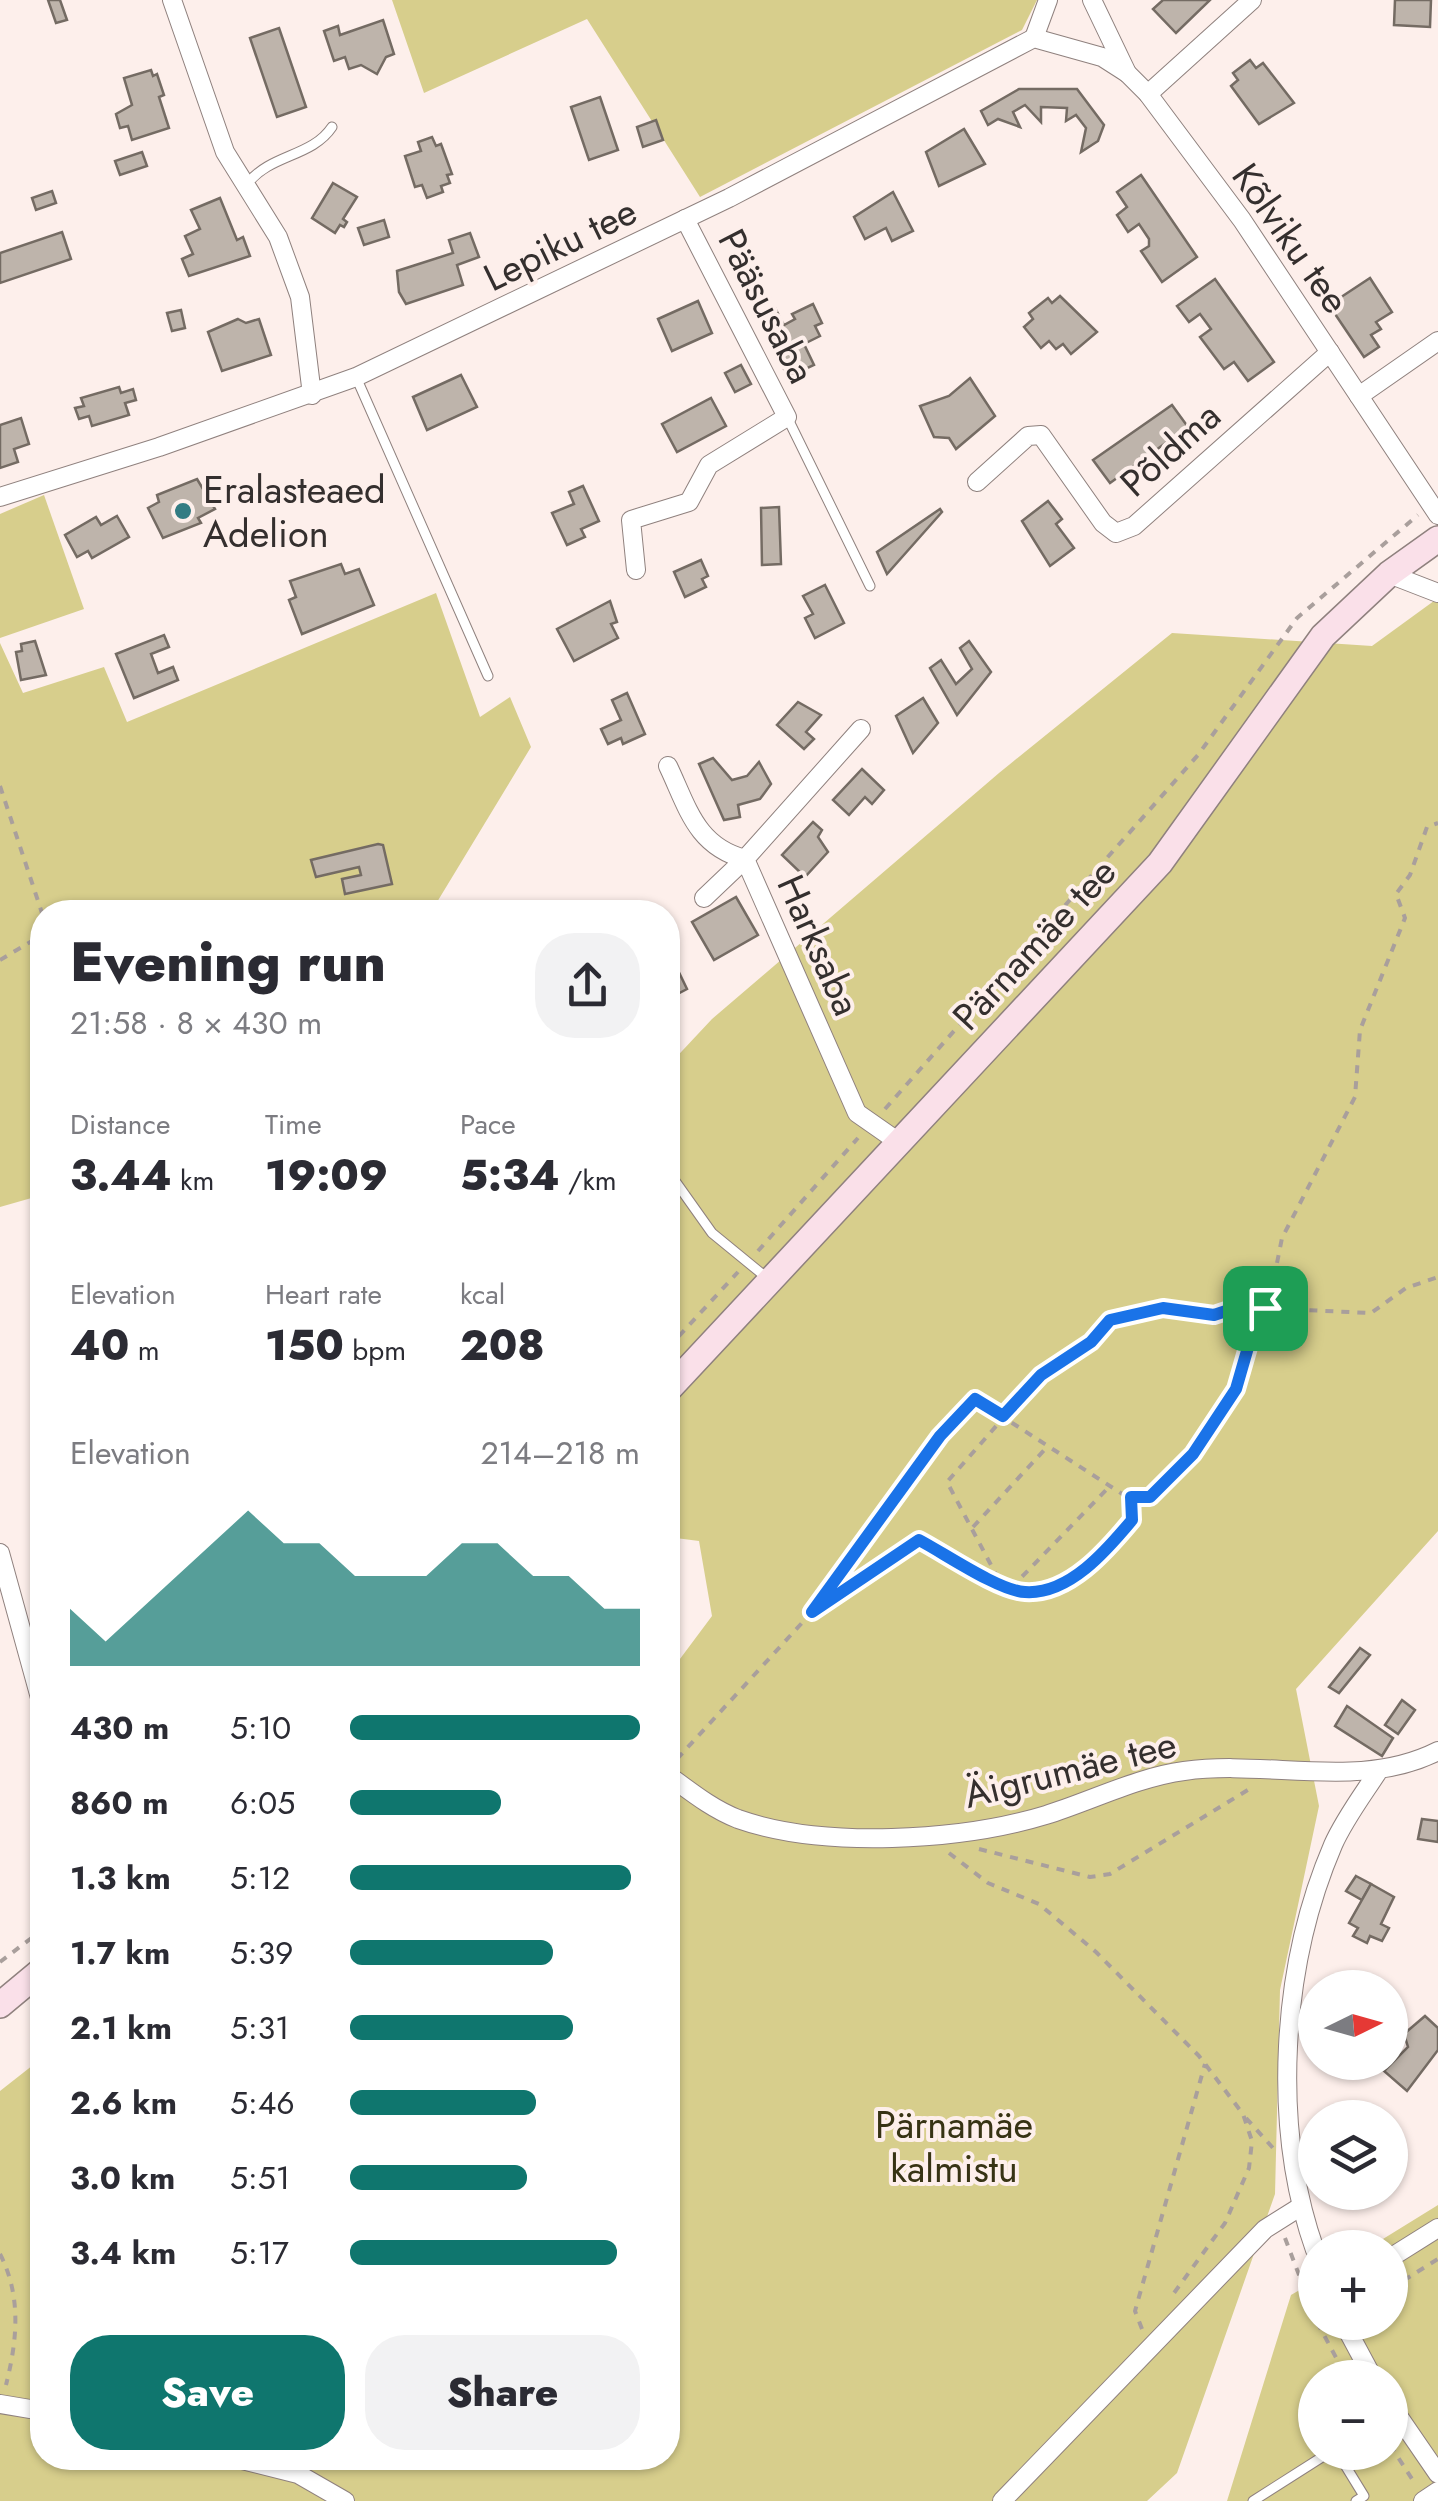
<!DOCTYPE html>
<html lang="en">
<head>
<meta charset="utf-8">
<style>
	:root { --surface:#fff; --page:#f2f2f3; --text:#2b2b33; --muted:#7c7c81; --accent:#0f766e }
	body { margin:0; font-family:Jost,sans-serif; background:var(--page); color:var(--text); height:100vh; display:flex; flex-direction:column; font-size:38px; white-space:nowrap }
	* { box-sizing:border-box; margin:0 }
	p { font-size:32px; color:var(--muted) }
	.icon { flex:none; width:55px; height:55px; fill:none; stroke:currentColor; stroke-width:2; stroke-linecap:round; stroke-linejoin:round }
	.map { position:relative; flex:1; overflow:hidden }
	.side { position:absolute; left:30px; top:900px; width:650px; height:1570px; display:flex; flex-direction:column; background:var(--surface); border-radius:40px; box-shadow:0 2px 8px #0004 }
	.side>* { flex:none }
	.needle { width:65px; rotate:85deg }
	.tools { position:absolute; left:1298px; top:1970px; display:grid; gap:20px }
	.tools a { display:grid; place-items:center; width:110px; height:110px; border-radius:50%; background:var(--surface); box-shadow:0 2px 8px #0004; font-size:50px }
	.pin { position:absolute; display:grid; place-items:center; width:85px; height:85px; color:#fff; margin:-42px; border-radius:20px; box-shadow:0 5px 15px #0006 }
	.round { display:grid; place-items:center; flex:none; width:105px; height:105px; border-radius:40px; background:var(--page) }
	.headline { display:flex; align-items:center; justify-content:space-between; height:170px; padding:0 40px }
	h1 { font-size:55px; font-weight:800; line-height:75px }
	.metrics { display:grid; grid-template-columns:repeat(3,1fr); gap:15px; height:170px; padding:10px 40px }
	.metrics div { display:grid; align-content:center }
	.metrics b { font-size:42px; font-weight:800 }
	.metrics small { font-size:28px; font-weight:400 }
	.metrics p { font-size:28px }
	.chart { height:280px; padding:20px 40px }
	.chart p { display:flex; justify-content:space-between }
	.chart svg { width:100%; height:180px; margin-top:10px; fill:var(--accent); opacity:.7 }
	.button { display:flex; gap:20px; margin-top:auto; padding:20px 40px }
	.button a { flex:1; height:115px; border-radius:40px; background:var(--accent); color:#fff; font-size:40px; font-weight:800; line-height:115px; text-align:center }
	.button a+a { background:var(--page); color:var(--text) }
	ul { padding:0 40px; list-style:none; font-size:32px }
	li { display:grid; grid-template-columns:160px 120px 1fr; align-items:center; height:75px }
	li i { height:25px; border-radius:12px; background:var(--accent) }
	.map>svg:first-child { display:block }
	.green { fill:#d7ce8c; fill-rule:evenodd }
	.building { fill:#beb4ab; stroke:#746b63; stroke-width:2.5 }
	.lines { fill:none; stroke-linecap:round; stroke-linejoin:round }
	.lane-casing { stroke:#8f817e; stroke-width:11 }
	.street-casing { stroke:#8f817e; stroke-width:20 }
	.secondary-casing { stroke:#8f817e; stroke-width:28 }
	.path { stroke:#a99f9c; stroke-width:4; stroke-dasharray:8 8; stroke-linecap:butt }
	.lane { stroke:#fff; stroke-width:9 }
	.street { stroke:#fff; stroke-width:18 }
	.secondary { stroke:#fae0e9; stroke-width:25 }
	.route-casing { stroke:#fff; stroke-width:20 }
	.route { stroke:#1a73e8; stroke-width:12 }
	.poi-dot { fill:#337c83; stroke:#fdefeb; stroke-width:4 }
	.labels { text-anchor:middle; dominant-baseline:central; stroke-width:8; stroke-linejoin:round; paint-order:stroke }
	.street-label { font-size:38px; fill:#342f2e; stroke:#fdefeb }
	.poi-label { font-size:38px; fill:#342f2e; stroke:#fdefeb; text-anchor:start }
	.park-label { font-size:38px; fill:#373314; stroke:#fdefeb }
</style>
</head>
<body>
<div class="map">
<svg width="1438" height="2501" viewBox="0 0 1438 2501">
	<rect width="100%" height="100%" fill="#fdefeb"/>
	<g class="green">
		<path d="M392 0H1037L1022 30 700 197 587 19 424 93Z"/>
		<path d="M44 495 84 609 0 638V514Z"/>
		<path d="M436 593 480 717 510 697 531 747 431 912H42V1195L0 1207V643L23 693 104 667 127 722Z"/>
		<path d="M1438 598V1531L1296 1689 1319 1806 1280 1990 1275 2194 1177 2473 1147 2501H0V2091L42 2058V2458H668V1675L712 1616 699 1541 668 1537V1066L712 1019 999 773 1172 633 1372 646Z"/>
		<path d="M1438 2205V2501H1227L1291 2295 1315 2281V2322H1390V2248L1370 2247ZM1315 2378H1390V2452H1315Z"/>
	</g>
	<g class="building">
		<path d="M48 0H60L67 20 56 23Z"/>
		<path d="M1163 0H1210L1176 33 1153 9Z"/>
		<path d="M1395 0H1431L1430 27 1394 25Z"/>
		<path d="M383 20 394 54 386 57 377 74 361 65 349 69 345 57 334 61 324 31 338 26 340 35Z"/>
		<path d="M279 28 306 107 277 117 250 38Z"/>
		<path d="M1250 60 1256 68 1263 63 1294 103 1259 124 1231 86 1238 80 1233 73Z"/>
		<path d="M151 70 153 76 157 74 164 95 159 97 169 128 132 140 128 126 120 128 116 114 132 105 124 78Z"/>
		<path d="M1019 89H1077L1104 125 1098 141 1081 152 1086 128 1076 115 1066 121 1067 108 1041 107V122L1025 105 1013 112 1020 127 998 119 988 125 981 111Z"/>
		<path d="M600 97 618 150 589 160 571 107Z"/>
		<path d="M656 120 663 140 643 147 637 127Z"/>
		<path d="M964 129 985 164 939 186 926 152Z"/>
		<path d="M432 137 436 146 441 144 452 174 447 175 450 183 441 186 443 192 427 198 422 185 415 187 405 156 421 151 418 142Z"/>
		<path d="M142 152 147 166 120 175 115 161Z"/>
		<path d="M1141 175 1197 257 1162 282 1141 251 1149 246V239L1139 224 1128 232 1117 215 1127 207 1117 192Z"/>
		<path d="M333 183 357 197 343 219 347 222 344 227 340 225 335 233 312 218Z"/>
		<path d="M52 191 56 203 36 210 32 198Z"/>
		<path d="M893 192 913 231 892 241 886 228 865 239 854 217Z"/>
		<path d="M220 198 237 240 243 237 250 256 189 276 182 259 193 254 185 236 200 229 191 210Z"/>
		<path d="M384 220 389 237 364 245 358 228Z"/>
		<path d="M62 232 71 259 0 283V253Z"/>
		<path d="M470 233 479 257 457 265 463 285 406 304 399 292 397 271 453 253 449 240Z"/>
		<path d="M1370 278 1392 312 1376 322 1381 329 1371 335 1379 347 1364 357 1329 305Z"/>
		<path d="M1215 279 1274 362 1248 381 1234 362 1224 369 1200 337 1211 329 1200 314 1189 322 1177 306Z"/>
		<path d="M1060 296 1097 332 1071 354 1063 344 1056 349 1049 341 1041 348 1024 327 1033 319 1029 313 1048 298 1052 303Z"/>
		<path d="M698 301 712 333 672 351 658 319Z"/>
		<path d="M813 304 822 323 815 326 820 336 804 344 814 365 788 377 758 317 775 308 784 325 795 319 792 314Z"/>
		<path d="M181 310 185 328 172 331 167 313Z"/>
		<path d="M238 319 246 323 259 319 271 355 222 371 208 332Z"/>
		<path d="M741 365 751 384 735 392 725 373Z"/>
		<path d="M461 375 477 407 427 430 413 397Z"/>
		<path d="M970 378 995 416 956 449 949 438 934 437 920 406 949 396Z"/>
		<path d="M119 387 121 393 133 389 136 400 125 403 129 415 92 426 89 416 79 419 75 408 84 406 81 398Z"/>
		<path d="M711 398 726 426 677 452 662 424Z"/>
		<path d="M1172 405 1188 427 1110 483 1093 460Z"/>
		<path d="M21 418 29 444 14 449 18 462 0 468V425Z"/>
		<path d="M197 479 215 509 198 518 201 523 163 538 148 508 159 502 157 495Z"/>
		<path d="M583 486 599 521 581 529 585 537 567 545 552 513 574 504 569 492Z"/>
		<path d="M1048 501 1062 519 1056 524 1074 548 1050 566 1022 521Z"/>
		<path d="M779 507 781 564 762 565 761 508Z"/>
		<path d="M940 509 942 512 887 574 877 552Z"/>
		<path d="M117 516 129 537 92 558 88 551 77 557 65 535 96 517 101 525Z"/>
		<path d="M701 560 708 576 702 579 706 587 685 597 674 572Z"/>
		<path d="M341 564 345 574 359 569 374 605 302 634 289 600 296 597 290 581Z"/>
		<path d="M825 585 844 623 815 638 805 618 813 614 803 596Z"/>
		<path d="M610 601 617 622 611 624 618 638 574 661 557 629Z"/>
		<path d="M164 635 169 647 151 654 158 673 173 667 178 680 134 698 116 654Z"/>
		<path d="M35 641 46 675 21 680 16 652 22 651 21 644Z"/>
		<path d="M969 641 991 672 957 715 930 668 941 660 956 684 972 669 960 648Z"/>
		<path d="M627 693 645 734 623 744 621 738 608 744 601 729 621 720 612 700Z"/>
		<path d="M923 698 938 723 913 753 896 716Z"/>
		<path d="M798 702 821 715 806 732 814 739 804 749 777 725Z"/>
		<path d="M713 758 732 780 747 776 759 762 771 784 760 799 738 805 740 817 724 820 699 764Z"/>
		<path d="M862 769 884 790 872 804 865 797 849 815 833 800Z"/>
		<path d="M813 822 822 830 818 837 828 852 805 877 782 855Z"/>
		<path d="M378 844 383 845 392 884 345 894 342 879 361 875 359 867 316 877 311 860Z"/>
		<path d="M736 897 758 935 714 960 692 922Z"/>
		<path d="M673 960 687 989 668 999V962Z"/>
		<path d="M1360 1648 1370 1655 1339 1693 1329 1687Z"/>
		<path d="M1402 1700 1415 1710 1398 1734 1385 1725Z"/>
		<path d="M1347 1706 1393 1738 1382 1756 1335 1726Z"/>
		<path d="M1422 1819 1438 1821V1842L1418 1839Z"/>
		<path d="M1356 1876 1371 1884 1362 1900 1346 1891Z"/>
		<path d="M1371 1884 1394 1897 1381 1924 1389 1928 1382 1941 1370 1936 1367 1943 1353 1936 1358 1928 1349 1923Z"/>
		<path d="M1425 2016 1438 2028V2050L1407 2091 1384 2071 1408 2047 1404 2034Z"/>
	</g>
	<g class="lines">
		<defs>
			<g id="lane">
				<path d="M248 183C271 154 312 157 332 127"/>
				<path d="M356 377 488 676"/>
				<path d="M787 417 870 586"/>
				<path d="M668 1171 712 1233 767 1278"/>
				<path d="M1337 2452 1364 2496 1356 2501"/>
				<path d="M1253 2501 1330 2452"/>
			</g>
			<g id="street">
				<path d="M172 0 225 152 278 237 300 297 312 395"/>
				<path d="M1092 0 1127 73 1148 94 1242 220 1438 515"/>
				<path d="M1034 38 1048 0"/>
				<path d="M1148 94 1252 0"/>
				<path d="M1359 396 1438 341"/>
				<path d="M977 482 1028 436 1041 435 1103 523 1116 533 1134 526 1330 352"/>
				<path d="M0 497 159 447 356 377 729 198 1034 38 1102 57 1127 73"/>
				<path d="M636 570 631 520 689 502 709 465 787 417 685 219"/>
				<path d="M1389 574 1438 593"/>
				<path d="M861 729 745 859 857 1113 900 1143"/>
				<path d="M668 766C688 808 696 846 745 859L704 898"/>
				<path d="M0 1553 42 1705"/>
				<path d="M668 1775C690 1791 712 1809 738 1819 823 1849 961 1841 1046 1815 1091 1801 1138 1777 1184 1771 1269 1759 1359 1791 1438 1751"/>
				<path d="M1315 2250C1271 2126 1281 1966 1333 1845 1344 1820 1362 1796 1377 1773"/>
				<path d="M1390 2258 1438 2228"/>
				<path d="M1343 2322 1373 2378"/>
				<path d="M0 2404 42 2411"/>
				<path d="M1390 2404 1438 2474"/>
				<path d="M234 2458 298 2474 345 2501"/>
				<path d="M1002 2501 1265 2229 1300 2207"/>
				<path d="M1423 2501 1438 2491"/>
			</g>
			<g id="secondary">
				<path d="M668 1390 1160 863 1323 636 1389 574 1438 539"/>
				<path d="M0 2005 42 1970"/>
			</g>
		</defs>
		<use href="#lane" class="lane-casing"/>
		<use href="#street" class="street-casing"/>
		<use href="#secondary" class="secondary-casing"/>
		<g class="path">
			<path d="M0 786 42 913"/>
			<path d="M0 960 42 935"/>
			<path d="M885 1109 1198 755 1297 618 1418 515"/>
			<path d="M758 1251 858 1138"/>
			<path d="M668 1348 738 1272"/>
			<path d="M973 1527 1048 1446"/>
			<path d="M1011 1588 1000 1582 947 1482 1041 1375 1091 1342 1109 1320 1163 1308 1214 1315 1238 1307 1371 1313 1406 1288 1438 1277"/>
			<path d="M1011 1588 1109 1487"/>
			<path d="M1013 1588C1059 1607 1107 1550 1132 1520L1130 1496"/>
			<path d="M816 1610 919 1541 1000 1582"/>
			<path d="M677 1759 812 1612 939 1436 975 1399 1127 1497H1150L1193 1454 1236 1389 1251 1337 1271 1293 1282 1238 1355 1097 1360 1030 1405 918 1396 894 1410 875 1427 827 1438 823"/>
			<path d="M979 1849 1090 1877 1110 1874 1251 1788"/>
			<path d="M949 1853 988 1883 1039 1904 1096 1952 1199 2056 1243 2114 1252 2141 1249 2168 1225 2223 1174 2293"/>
			<path d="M0 1962 42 1930"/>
			<path d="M1246 2118 1273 2148"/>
			<path d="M1285 2238 1315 2317"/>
			<path d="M0 2254C22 2297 17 2341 6 2385"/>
			<path d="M1390 2289 1438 2259"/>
			<path d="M1317 2322 1347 2378"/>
			<path d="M1142 2329 1135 2311 1205 2064"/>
			<path d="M1390 2445 1416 2485"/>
		</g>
		<use href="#lane" class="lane"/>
		<use href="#street" class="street"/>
		<use href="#secondary" class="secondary"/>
	</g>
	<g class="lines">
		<defs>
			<path id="route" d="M1238 1307 1265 1308 1251 1337 1236 1389 1193 1454 1150 1497H1131L1132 1520C1107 1550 1069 1595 1025 1592 999 1591 944 1553 919 1540L812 1612 940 1436 975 1399 1003 1416 1041 1375 1091 1342 1110 1320 1163 1308 1214 1315Z"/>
		</defs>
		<use href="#route" class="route-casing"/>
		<use href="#route" class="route"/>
	</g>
	<circle class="poi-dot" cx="183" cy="511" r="10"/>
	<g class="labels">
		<g class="street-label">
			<text transform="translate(1291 238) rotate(55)">Kõlviku tee</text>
			<text transform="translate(560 244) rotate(-26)">Lepiku tee</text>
			<text transform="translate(767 306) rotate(63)">Pääsusaba</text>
			<text transform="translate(1170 449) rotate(-42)">Põldma</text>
			<text transform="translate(1034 944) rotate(-47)">Pärnamäe tee</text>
			<text transform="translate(819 945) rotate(66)">Harksaba</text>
			<text transform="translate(1070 1769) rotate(-14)">Äigrumäe tee</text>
		</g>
		<g class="poi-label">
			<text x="203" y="489">Eralasteaed<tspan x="203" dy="44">Adelion</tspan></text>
		</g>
		<g class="park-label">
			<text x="954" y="2124">Pärnamäe<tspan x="954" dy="44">kalmistu</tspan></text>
		</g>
	</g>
</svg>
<div class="tools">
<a><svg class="needle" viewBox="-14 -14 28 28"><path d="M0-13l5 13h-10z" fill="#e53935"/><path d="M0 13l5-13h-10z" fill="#7c7c81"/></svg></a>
<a><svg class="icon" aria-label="layers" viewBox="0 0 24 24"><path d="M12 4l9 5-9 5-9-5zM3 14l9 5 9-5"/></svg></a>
<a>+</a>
<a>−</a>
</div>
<div class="pin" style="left:1265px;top:1308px;background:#1e9e55"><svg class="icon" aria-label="arrive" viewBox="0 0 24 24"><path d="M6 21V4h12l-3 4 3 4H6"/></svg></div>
<section class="side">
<div class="headline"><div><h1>Evening run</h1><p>21:58 · 8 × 430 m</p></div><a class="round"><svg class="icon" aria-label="share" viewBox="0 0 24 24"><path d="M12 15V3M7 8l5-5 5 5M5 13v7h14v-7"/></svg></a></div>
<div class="metrics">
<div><p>Distance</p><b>3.44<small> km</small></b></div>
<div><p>Time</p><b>19:09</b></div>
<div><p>Pace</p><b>5:34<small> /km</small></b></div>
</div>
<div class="metrics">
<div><p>Elevation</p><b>40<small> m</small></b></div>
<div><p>Heart rate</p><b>150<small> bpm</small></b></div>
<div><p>kcal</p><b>208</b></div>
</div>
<div class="chart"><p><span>Elevation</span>214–218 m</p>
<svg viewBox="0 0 160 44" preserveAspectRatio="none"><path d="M0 44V30L10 38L20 30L30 22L40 14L50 6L60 14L70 14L80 22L90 22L100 22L110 14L120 14L130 22L140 22L150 30L160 30V44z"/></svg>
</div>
<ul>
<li><b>430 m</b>5:10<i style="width:100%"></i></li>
<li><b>860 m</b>6:05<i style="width:52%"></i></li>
<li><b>1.3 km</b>5:12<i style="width:97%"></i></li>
<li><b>1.7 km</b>5:39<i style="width:70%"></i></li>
<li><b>2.1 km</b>5:31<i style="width:77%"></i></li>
<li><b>2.6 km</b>5:46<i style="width:64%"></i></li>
<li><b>3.0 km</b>5:51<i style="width:61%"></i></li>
<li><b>3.4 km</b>5:17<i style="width:92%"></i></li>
</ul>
<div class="button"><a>Save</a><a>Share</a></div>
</section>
</div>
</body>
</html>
